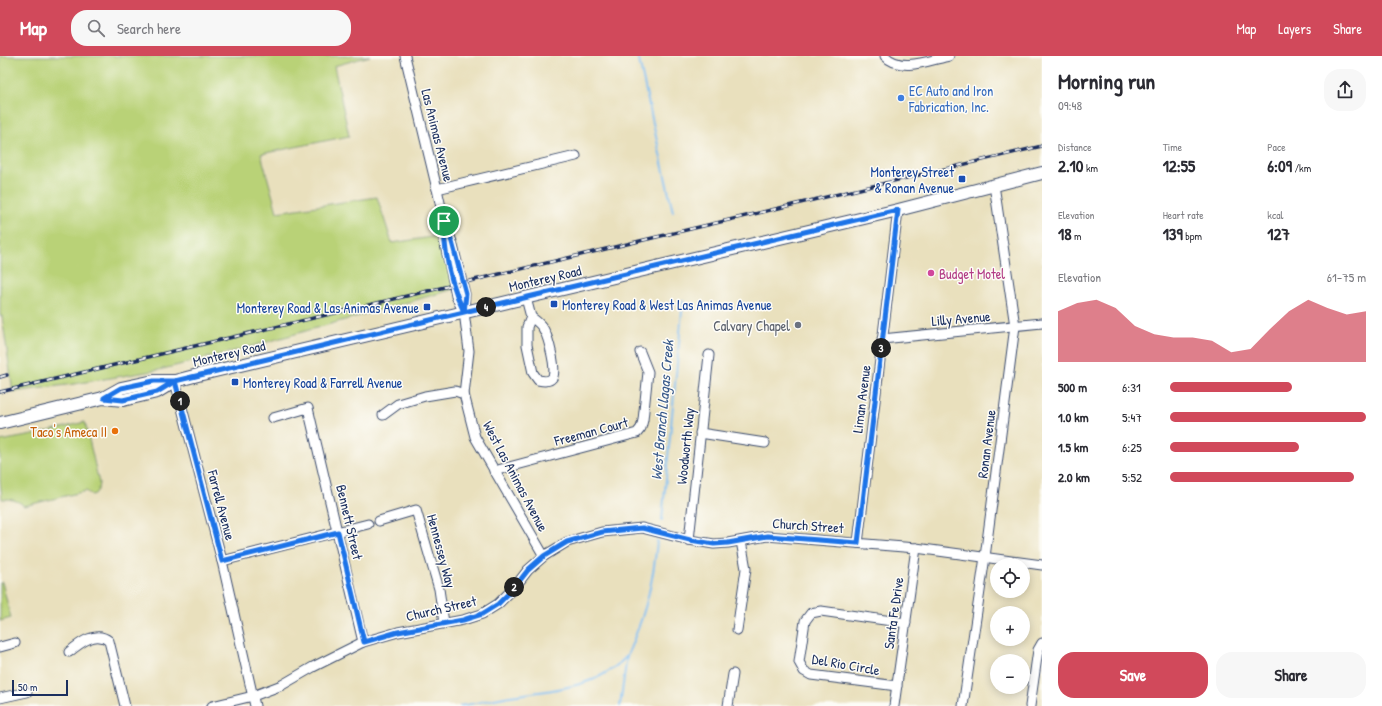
<!DOCTYPE html>
<html lang="en">
<head>
<meta charset="utf-8">
<style>
	:root { --surface:#fff; --page:#f7f7f7; --text:#2b2b33; --muted:#7c7c81; --accent:#d1495b }
	body { margin:0; font-family:"Patrick Hand",sans-serif; background:var(--page); color:var(--text); height:100vh; display:flex; flex-direction:column; font-size:15px; white-space:nowrap }
	* { box-sizing:border-box; margin:0 }
	p { font-size:13px; color:var(--muted) }
	.icon { flex:none; width:22px; height:22px; fill:none; stroke:currentColor; stroke-width:2; stroke-linecap:round; stroke-linejoin:round }
	.map { position:relative; flex:1; overflow:hidden }
	.panel { display:flex; flex-direction:column; background:var(--surface); width:340px }
	.panel>* { flex:none }
	.buttons { position:absolute; left:990px; top:502px; display:grid; gap:8px }
	.buttons a { display:grid; place-items:center; width:40px; height:40px; border-radius:50%; background:var(--surface); box-shadow:0 2px 10px #0003; font-size:20px }
	.scale { position:absolute; left:12px; bottom:10px; width:56px; box-sizing:border-box; padding-left:4px; border:2px solid #1b2f5e; border-top:0; font-size:11px; line-height:14px; white-space:nowrap; color:#1b2f5e; -webkit-text-stroke:3px #fdfcf7; paint-order:stroke }
	.pin { position:absolute; display:grid; place-items:center; width:34px; height:34px; color:#fff; margin:-17px; border:2px solid #fff; border-radius:50%; box-shadow:0 1px 4px #0007 }
	.km { position:absolute; width:20px; height:20px; margin:-10px; border-radius:50%; background:#222; color:#fff; font-size:11px; line-height:20px; text-align:center }
	.round { display:grid; place-items:center; flex:none; width:42px; height:42px; border-radius:16px; background:var(--page) }
	.summary { display:flex; align-items:center; justify-content:space-between; height:68px; padding:0 16px }
	h1 { font-size:22px; font-weight:700; line-height:30px }
	.figures { display:grid; grid-template-columns:repeat(3,1fr); gap:6px; height:68px; padding:4px 16px }
	.figures div { display:grid; align-content:center }
	.figures b { font-size:17px; font-weight:700 }
	.figures small { font-size:11px; font-weight:400 }
	.figures p { font-size:11px }
	.chart { height:112px; padding:8px 16px }
	.chart p { display:flex; justify-content:space-between }
	.chart svg { width:100%; height:72px; margin-top:4px; fill:var(--accent); opacity:.7 }
	.cta { display:flex; gap:8px; margin-top:auto; padding:8px 16px }
	.cta a { flex:1; height:46px; border-radius:16px; background:var(--accent); color:#fff; font-size:16px; font-weight:700; line-height:46px; text-align:center }
	.cta a+a { background:var(--page); color:var(--text) }
	ul { padding:0 16px; list-style:none; font-size:13px }
	li { display:grid; grid-template-columns:64px 48px 1fr; align-items:center; height:30px }
	li i { height:10px; border-radius:5px; background:var(--accent) }
	header { display:flex; align-items:center; gap:24px; box-sizing:border-box; height:56px; padding:0 20px; background:var(--accent); color:#fff }
	header strong { font-size:19px }
	nav { display:flex; gap:22px; margin-inline-start:auto; font-size:14px }
	.search { width:280px; height:36px; background:var(--page); display:flex; align-items:center; gap:10px; box-sizing:border-box; padding:0 14px; border-radius:16px; color:var(--muted); font-size:15px }
	main { display:flex; flex:1; min-height:0 }
	.map>svg:first-child { display:block }
	.green { fill:#b9d277; stroke:#6a806a }
	.lines { fill:none; stroke-linecap:round; stroke-linejoin:round }
	.stream { stroke:#7ebef3; stroke-width:2 }
	.minor-casing { stroke:#3a4a6c; stroke-width:11 }
	.major-casing { stroke:#3a4a6c; stroke-width:14 }
	.minor { stroke:#fff; stroke-width:9 }
	.major { stroke:#fff; stroke-width:12 }
	.rail-casing { stroke:#1b2f5e; stroke-width:3.5 }
	.rail { stroke:#fdfcf7; stroke-width:2; stroke-dasharray:6; stroke-linecap:butt }
	.route-casing { stroke:#fff; stroke-width:8 }
	.route { stroke:#1a73e8; stroke-width:5 }
	.shop-dot { fill:#3f7fe0; stroke:#fdfcf7; stroke-width:1.5 }
	.transit-dot { fill:#1a4fb4; stroke:#fdfcf7; stroke-width:1.5 }
	.hotel-dot { fill:#d1479c; stroke:#fdfcf7; stroke-width:1.5 }
	.worship-dot { fill:#6b7280; stroke:#fdfcf7; stroke-width:1.5 }
	.food-dot { fill:#e8710a; stroke:#fdfcf7; stroke-width:1.5 }
	.labels { text-anchor:middle; dominant-baseline:central; stroke-width:3; stroke-linejoin:round; paint-order:stroke }
	.shop-label { font-size:14px; fill:#366cbe; stroke:#fdfcf7; text-anchor:start }
	.street-label { font-size:14px; fill:#1b2f5e; stroke:#fdfcf7 }
	.transit-label { font-size:14px; fill:#164399; stroke:#fdfcf7; text-anchor:end }
	.hotel-label { font-size:14px; fill:#b23c85; stroke:#fdfcf7; text-anchor:start }
	.worship-label { font-size:14px; fill:#5b616d; stroke:#fdfcf7; text-anchor:end }
	.food-label { font-size:14px; fill:#c56008; stroke:#fdfcf7; text-anchor:end }
	.water-label { font-size:15px; font-style:italic; fill:#395a8b; stroke:#fdfcf7 }
</style>
</head>
<body>
<header>
<strong>Map</strong>
<div class="search"><svg class="icon" aria-label="search" viewBox="0 0 24 24"><circle cx="10" cy="10" r="6"/><path d="M15 15l6 6"/></svg>Search here</div>
<nav><a>Map</a><a>Layers</a><a>Share</a></nav>
</header>
<main>
<div class="map">
<svg width="1042" height="650" viewBox="0 0 1042 650">
	<rect width="100%" height="100%" fill="#fdfcf7"/>
	<filter id="ink" filterUnits="userSpaceOnUse"><feTurbulence type="fractalNoise" baseFrequency=".025" numOctaves="2"/><feDisplacementMap in="SourceGraphic" scale="8" xChannelSelector="R" yChannelSelector="G"/><feConvolveMatrix kernelMatrix="1 2 1 2 8 2 1 2 1" color-interpolation-filters="sRGB"/></filter>
	<filter id="wash" filterUnits="userSpaceOnUse"><feTurbulence type="fractalNoise" baseFrequency=".012" numOctaves="4" result="noise"/><feDisplacementMap in="SourceGraphic" scale="16" xChannelSelector="R" yChannelSelector="G"/><feGaussianBlur stdDeviation="0.9" result="paint"/><feColorMatrix in="noise" values="0 0 0 0 0 0 0 0 0 0 0 0 0 0 0 0 0 1.4 0 .05"/><feComposite in="paint" operator="in"/></filter>
	<g filter="url(#wash)">
		<rect width="100%" height="100%" fill="#e9e0bd"/>
		<g class="green">
			<path d="M0 0H370L334 10 349 80 261 98 277 156 377 141 392 187 452 178 465 230 242 293 159 314 74 328 13 336 2 260H0Z"/>
			<path d="M85 366 99 427 98 434 95 438 92 439 86 435 24 450C18 444 11 443 2 443L0 425V385L33 379Z"/>
			<path d="M2 526 11 562 0 565V527Z"/>
		</g>
		<g class="lines">
			<g class="stream">
				<path d="M638 0 673 156"/>
				<path d="M662 464 683 245"/>
				<path d="M460 650C476 647 493 643 510 640 550 634 596 633 626 601 629 597 631 590 633 585 647 553 654 520 657 485"/>
				<path d="M620 650 627 600"/>
			</g>
		</g>
	</g>
	<g filter="url(#ink)">
		<g class="lines">
			<defs>
				<g id="minor">
					<path d="M405 0 437 133 444 165V184L454 229 456 240 463 255"/>
					<path d="M885 0C901 17 930 4 949 0"/>
					<path d="M437 133 576 100"/>
					<path d="M444 165 452 186 465 238 464 256 469 295 464 338 475 381 544 500"/>
					<path d="M526 242 531 261 527 271V289L533 317 538 324C543 325 549 326 552 322 558 316 548 281 544 274 541 268 535 264 531 261"/>
					<path d="M882 283 1042 267"/>
					<path d="M175 325 222 505 255 650"/>
					<path d="M383 359 398 348 425 340 455 335 464 338"/>
					<path d="M273 362 308 352 363 586"/>
					<path d="M700 377 765 387"/>
					<path d="M494 415 637 377 641 372 643 364 648 316 640 296"/>
					<path d="M379 465 416 454 439 533 444 567"/>
					<path d="M689 484 709 299"/>
					<path d="M858 487 898 154"/>
					<path d="M222 505 368 468"/>
					<path d="M737 574 746 513 741 485"/>
					<path d="M0 591 15 587"/>
					<path d="M69 596C80 587 96 574 109 585L125 650"/>
					<path d="M897 630 811 619 804 615 799 606 805 565 811 557 821 555 906 567"/>
					<path d="M0 642 27 636"/>
					<path d="M212 650 253 640 282 629 313 611 363 586 398 576 463 564 482 558 498 548 514 532 528 514 544 500 567 486 602 476 642 472 689 484 714 488 728 487 767 480 916 492 1042 509"/>
					<path d="M728 650 733 618"/>
					<path d="M894 650 916 492"/>
					<path d="M963 650 985 501 1015 270 994 129"/>
					<path d="M1030 650 1038 594 1042 587"/>
				</g>
				<g id="major">
					<path d="M103 342 121 332 154 325H175"/>
					<path d="M0 367 103 342 123 344 157 336 175 325 198 319 898 154 1042 117"/>
				</g>
			</defs>
			<use href="#minor" class="minor-casing"/>
			<use href="#major" class="major-casing"/>
			<use href="#minor" class="minor"/>
			<use href="#major" class="major"/>
			<defs>
				<g id="rail">
					<path d="M0 321 7 319"/>
					<path d="M0 336 1042 90"/>
				</g>
			</defs>
			<use href="#rail" class="rail-casing"/>
			<use href="#rail" class="rail"/>
		</g>
	</g>
	<g class="lines" filter="url(#ink)">
		<defs>
			<path id="route" d="M444 165C444 196 451 229 464 256L175 325H154L121 332 104 342 123 344 157 336 175 325 222 505 338 476 364 586 398 576 463 564 482 558 498 548 514 532 528 514 544 500 567 486 602 476 642 472 690 484 714 488 728 487 767 480 858 487 898 154 464 256 466 238 452 186 444 165"/>
		</defs>
		<use href="#route" class="route-casing"/>
		<use href="#route" class="route"/>
	</g>
	<circle class="shop-dot" cx="901" cy="42" r="4"/>
	<g class="transit-dot">
		<rect x="958" y="119" width="8" height="8" rx="2"/>
		<rect x="550" y="244" width="8" height="8" rx="2"/>
		<rect x="423" y="247" width="8" height="8" rx="2"/>
		<rect x="231" y="322" width="8" height="8" rx="2"/>
	</g>
	<circle class="hotel-dot" cx="931" cy="217" r="4"/>
	<circle class="worship-dot" cx="798" cy="269" r="4"/>
	<circle class="food-dot" cx="115" cy="375" r="4"/>
	<g class="labels">
		<g class="shop-label">
			<text x="909" y="34">EC Auto and Iron<tspan x="909" dy="16">Fabrication, Inc.</tspan></text>
		</g>
		<g class="street-label">
			<text transform="translate(438 79) rotate(76)">Las Animas Avenue</text>
			<text transform="translate(545 222) rotate(-13)">Monterey Road</text>
			<text transform="translate(961 262) rotate(-5)">Lilly Avenue</text>
			<text transform="translate(229 297) rotate(-13)">Monterey Road</text>
			<text transform="translate(861 343) rotate(-83)">Liman Avenue</text>
			<text transform="translate(591 375) rotate(-15)">Freeman Court</text>
			<text transform="translate(986 388) rotate(-83)">Ronan Avenue</text>
			<text transform="translate(685 390) rotate(-84)">Woodworth Way</text>
			<text transform="translate(516 420) rotate(62)">West Las Animas Avenue</text>
			<text transform="translate(222 449) rotate(75)">Farrell Avenue</text>
			<text transform="translate(350 466) rotate(77)">Bennett Street</text>
			<text transform="translate(808 469) rotate(4)">Church Street</text>
			<text transform="translate(442 495) rotate(75)">Hennessey Way</text>
			<text transform="translate(441 552) rotate(-13)">Church Street</text>
			<text transform="translate(893 557) rotate(-82)">Santa Fe Drive</text>
			<text transform="translate(846 608) rotate(10)">Del Rio Circle</text>
		</g>
		<g class="transit-label">
			<text x="954" y="115">Monterey Street<tspan x="954" dy="16">&amp; Ronan Avenue</tspan></text>
			<text x="562" y="248" text-anchor="start">Monterey Road &amp; West Las Animas Avenue</text>
			<text x="419" y="251">Monterey Road &amp; Las Animas Avenue</text>
			<text x="243" y="326" text-anchor="start">Monterey Road &amp; Farrell Avenue</text>
		</g>
		<g class="hotel-label">
			<text x="939" y="217">Budget Motel</text>
		</g>
		<g class="worship-label">
			<text x="790" y="269">Calvary Chapel</text>
		</g>
		<g class="food-label">
			<text x="107" y="375">Taco's Ameca II</text>
		</g>
		<g class="water-label">
			<text transform="translate(662 354) rotate(-85)">West Branch Llagas Creek</text>
		</g>
	</g>
</svg>
<div class="buttons">
<a><svg class="icon" aria-label="locate" viewBox="0 0 24 24"><circle cx="12" cy="12" r="6"/><path d="M12 2v4M12 18v4M2 12h4M18 12h4"/></svg></a>
<a>+</a>
<a>−</a>
</div>
<div class="scale">50 m</div>
<div class="pin" style="left:444px;top:165px;background:#1e9e55"><svg class="icon" aria-label="arrive" viewBox="0 0 24 24"><path d="M6 21V4h12l-3 4 3 4H6"/></svg></div>
<b class="km" style="left:180px;top:345px">1</b>
<b class="km" style="left:514px;top:531px">2</b>
<b class="km" style="left:881px;top:292px">3</b>
<b class="km" style="left:486px;top:251px">4</b>
</div>
<section class="panel">
<div class="summary"><div><h1>Morning run</h1><p>09:48</p></div><a class="round"><svg class="icon" aria-label="share" viewBox="0 0 24 24"><path d="M12 15V3M7 8l5-5 5 5M5 13v7h14v-7"/></svg></a></div>
<div class="figures">
<div><p>Distance</p><b>2.10<small> km</small></b></div>
<div><p>Time</p><b>12:55</b></div>
<div><p>Pace</p><b>6:09<small> /km</small></b></div>
</div>
<div class="figures">
<div><p>Elevation</p><b>18<small> m</small></b></div>
<div><p>Heart rate</p><b>139<small> bpm</small></b></div>
<div><p>kcal</p><b>127</b></div>
</div>
<div class="chart"><p><span>Elevation</span>61–75 m</p>
<svg viewBox="0 0 160 44" preserveAspectRatio="none"><path d="M0 44V13L10 8L20 6L30 11L40 22L50 27L60 29L70 29L80 31L90 38L100 36L110 24L120 13L130 6L140 11L150 15L160 13V44z"/></svg>
</div>
<ul>
<li><b>500 m</b>6:31<i style="width:62%"></i></li>
<li><b>1.0 km</b>5:47<i style="width:100%"></i></li>
<li><b>1.5 km</b>6:25<i style="width:66%"></i></li>
<li><b>2.0 km</b>5:52<i style="width:94%"></i></li>
</ul>
<div class="cta"><a>Save</a><a>Share</a></div>
</section>
</main>
</body>
</html>
